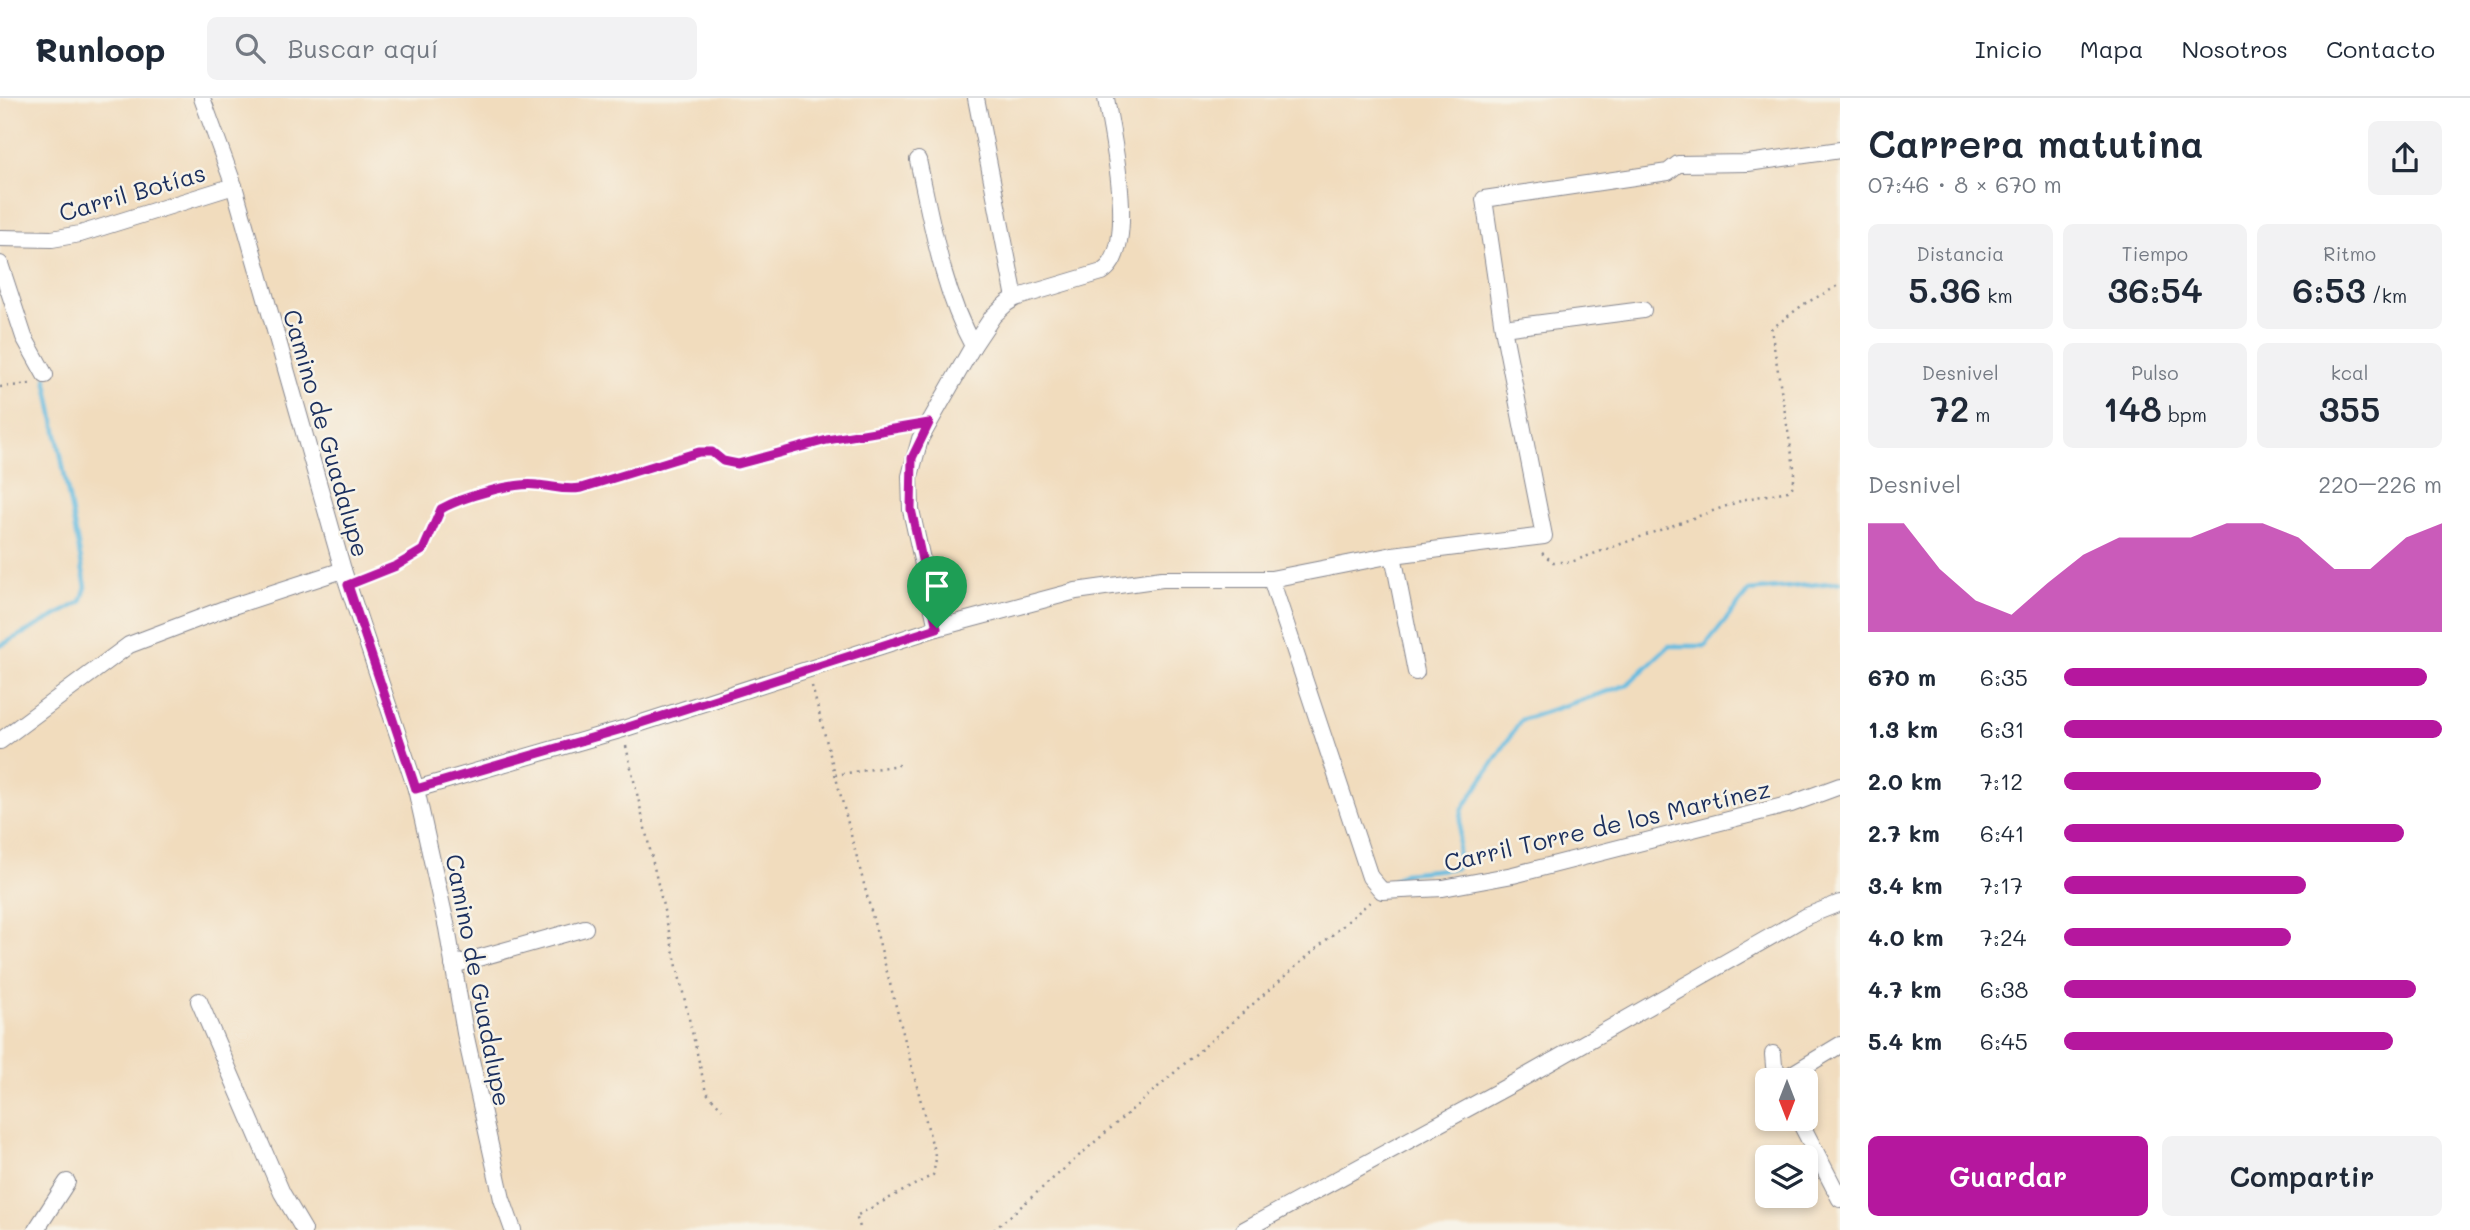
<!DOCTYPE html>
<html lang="es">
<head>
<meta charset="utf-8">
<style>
	:root { --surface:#fff; --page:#f2f2f3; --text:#1f2937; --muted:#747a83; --line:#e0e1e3; --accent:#b5179e }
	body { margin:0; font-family:Mali,sans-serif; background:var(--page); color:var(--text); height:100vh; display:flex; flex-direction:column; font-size:26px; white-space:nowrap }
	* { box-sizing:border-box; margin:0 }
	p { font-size:23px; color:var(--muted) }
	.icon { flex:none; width:38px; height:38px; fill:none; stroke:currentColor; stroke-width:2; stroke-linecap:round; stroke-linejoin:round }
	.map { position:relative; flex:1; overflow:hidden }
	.details { display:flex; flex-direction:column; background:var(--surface); width:630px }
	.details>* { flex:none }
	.needle { width:46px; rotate:180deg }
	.buttons { position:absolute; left:1755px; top:970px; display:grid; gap:14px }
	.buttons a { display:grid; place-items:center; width:63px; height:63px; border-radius:10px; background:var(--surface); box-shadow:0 4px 10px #0003; font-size:35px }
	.pin { position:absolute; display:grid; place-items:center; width:60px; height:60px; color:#fff; margin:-72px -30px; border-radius:50% 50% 50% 0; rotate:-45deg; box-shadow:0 0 7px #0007 }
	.pin .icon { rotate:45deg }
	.round { display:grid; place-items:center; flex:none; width:74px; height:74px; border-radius:10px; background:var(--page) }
	.head { display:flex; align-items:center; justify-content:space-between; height:119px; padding:0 28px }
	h1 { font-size:38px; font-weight:600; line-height:52px }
	.stats { display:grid; grid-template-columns:repeat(3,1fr); gap:10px; height:119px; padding:7px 28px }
	.stats div { display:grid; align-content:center; border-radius:10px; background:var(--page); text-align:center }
	.stats b { font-size:35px; font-weight:600 }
	.stats small { font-size:19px; font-weight:400 }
	.stats p { font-size:19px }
	.chart { height:196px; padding:14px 28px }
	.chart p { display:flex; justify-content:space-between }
	.chart svg { width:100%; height:126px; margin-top:7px; fill:var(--accent); opacity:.7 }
	.cta { display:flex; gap:14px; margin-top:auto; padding:14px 28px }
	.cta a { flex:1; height:80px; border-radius:10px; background:var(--accent); color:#fff; font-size:28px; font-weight:600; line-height:80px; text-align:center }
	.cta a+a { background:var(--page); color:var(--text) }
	ul { padding:0 28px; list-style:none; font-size:23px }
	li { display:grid; grid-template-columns:112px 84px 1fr; align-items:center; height:52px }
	li i { height:18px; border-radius:9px; background:var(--accent) }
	header { display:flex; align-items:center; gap:42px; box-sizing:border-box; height:98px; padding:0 35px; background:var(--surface); border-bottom:2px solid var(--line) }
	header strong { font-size:33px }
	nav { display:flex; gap:38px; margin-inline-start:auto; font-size:24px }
	.search { width:490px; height:63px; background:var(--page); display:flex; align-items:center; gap:18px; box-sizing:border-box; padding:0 24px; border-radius:10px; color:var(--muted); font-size:26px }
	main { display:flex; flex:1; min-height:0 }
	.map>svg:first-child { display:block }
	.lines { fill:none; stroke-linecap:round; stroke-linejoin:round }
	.stream { stroke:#64bbe0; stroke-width:4.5 }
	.minor-casing { stroke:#86868e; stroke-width:18 }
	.path { stroke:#86868e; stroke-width:2.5; stroke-dasharray:2 5; stroke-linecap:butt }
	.minor { stroke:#fff; stroke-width:16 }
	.route-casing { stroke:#fff; stroke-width:14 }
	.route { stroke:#b5179e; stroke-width:9 }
	.labels { text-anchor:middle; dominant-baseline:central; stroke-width:5; stroke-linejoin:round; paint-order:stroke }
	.street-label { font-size:24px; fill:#1b2f5e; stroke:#f7f3e8 }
</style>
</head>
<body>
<header>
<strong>Runloop</strong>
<div class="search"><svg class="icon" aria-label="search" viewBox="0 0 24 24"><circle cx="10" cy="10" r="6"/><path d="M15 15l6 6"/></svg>Buscar aquí</div>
<nav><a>Inicio</a><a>Mapa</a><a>Nosotros</a><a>Contacto</a></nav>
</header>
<main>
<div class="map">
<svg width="1840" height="1132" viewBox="0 0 1840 1132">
	<rect width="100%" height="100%" fill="#f7f3e8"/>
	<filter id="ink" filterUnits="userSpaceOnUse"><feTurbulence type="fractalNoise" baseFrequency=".0143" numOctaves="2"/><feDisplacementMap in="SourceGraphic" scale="14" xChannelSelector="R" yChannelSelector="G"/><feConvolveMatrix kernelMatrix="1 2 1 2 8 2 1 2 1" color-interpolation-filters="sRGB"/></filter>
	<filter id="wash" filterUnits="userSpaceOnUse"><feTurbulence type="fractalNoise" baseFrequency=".00686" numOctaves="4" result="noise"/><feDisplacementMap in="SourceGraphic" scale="28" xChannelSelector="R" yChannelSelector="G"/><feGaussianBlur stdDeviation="1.57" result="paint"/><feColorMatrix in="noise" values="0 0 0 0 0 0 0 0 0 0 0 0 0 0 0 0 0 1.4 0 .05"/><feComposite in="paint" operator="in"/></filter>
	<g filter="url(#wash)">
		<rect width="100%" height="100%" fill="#f1dcbd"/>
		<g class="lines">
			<g class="stream">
				<path d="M0 548 81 504 86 489 46 280"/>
				<path d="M1385 788 1404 775 1456 770 1462 712 1521 622 1627 587 1669 548H1705L1749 493 1840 484"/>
			</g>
		</g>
	</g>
	<g filter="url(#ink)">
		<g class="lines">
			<defs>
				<g id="minor">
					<path d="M202 0 234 88 343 472 416 691 447 830 465 935 502 1101 513 1132"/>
					<path d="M976 0 1015 200"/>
					<path d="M918 62C932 125 942 191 973 248"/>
					<path d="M0 140 52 141 80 136 234 88"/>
					<path d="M0 166 24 239 45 277"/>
					<path d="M1503 230 1643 212"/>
					<path d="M1393 457 1416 574"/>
					<path d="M1271 481 1370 779 1382 793 1443 790 1513 777 1791 706 1840 688"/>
					<path d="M937 530 911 412 910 378 920 341 973 248 993 218 1007 205 1015 200 1102 174C1139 152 1112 38 1106 0"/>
					<path d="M0 643 129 547 224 511 343 472"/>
					<path d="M416 691 623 631 937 530 1076 493 1162 481H1271L1393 457 1544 438 1503 230 1484 101 1668 74 1678 66 1748 65 1840 52"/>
					<path d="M453 867 585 830"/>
					<path d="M199 903 282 1095 304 1132"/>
					<path d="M1773 956 1774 968 1782 980"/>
					<path d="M1782 982 1840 947"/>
					<path d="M1798 1020 1840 1101"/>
					<path d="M36 1132 67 1084"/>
					<path d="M1244 1132 1514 985 1807 818 1840 805"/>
				</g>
			</defs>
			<use href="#minor" class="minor-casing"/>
			<g class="path">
				<path d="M0 289 31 286"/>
				<path d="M1542 455 1553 464H1571L1746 401 1788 393 1793 388 1795 375 1771 231 1804 206 1840 187"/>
				<path d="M361 482 396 468 423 452 441 411 465 401 528 386 561 392 581 390 699 354H712L723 363 738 366 827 342 910 327"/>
				<path d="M812 588 936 1061 933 1077 856 1118 861 1132"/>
				<path d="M626 648 706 994 722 1011"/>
				<path d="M835 677 899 667"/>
				<path d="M994 1132 1371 803"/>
			</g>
			<use href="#minor" class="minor"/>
		</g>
	</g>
	<g class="lines" filter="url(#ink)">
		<defs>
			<path id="route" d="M929 325 912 360 911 411 937 530 622 631 416 691 348 487 396 468 423 452 441 411C462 399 514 384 537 387 553 388 564 393 581 390L699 354H712L723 363 738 366 827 342Z"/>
		</defs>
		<use href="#route" class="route-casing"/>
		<use href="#route" class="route"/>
	</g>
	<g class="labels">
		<g class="street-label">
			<text transform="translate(132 94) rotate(-16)">Carril Botías</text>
			<text transform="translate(327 335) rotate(74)">Camino de Guadalupe</text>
			<text transform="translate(1607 727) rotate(-13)">Carril Torre de los Martínez</text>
			<text transform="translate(479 882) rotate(79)">Camino de Guadalupe</text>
		</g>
	</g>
</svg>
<div class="buttons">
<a><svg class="needle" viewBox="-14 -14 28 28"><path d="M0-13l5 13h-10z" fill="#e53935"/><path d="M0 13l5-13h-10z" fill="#747a83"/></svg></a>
<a><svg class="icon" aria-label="layers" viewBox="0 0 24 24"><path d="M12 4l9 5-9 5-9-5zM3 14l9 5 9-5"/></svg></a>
</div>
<div class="pin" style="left:937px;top:530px;background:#1e9e55"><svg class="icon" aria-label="arrive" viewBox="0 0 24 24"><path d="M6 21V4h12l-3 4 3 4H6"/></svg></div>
</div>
<section class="details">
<div class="head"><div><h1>Carrera matutina</h1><p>07:46 · 8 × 670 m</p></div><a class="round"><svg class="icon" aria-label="share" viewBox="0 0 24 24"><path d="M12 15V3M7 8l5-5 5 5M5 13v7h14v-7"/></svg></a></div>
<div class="stats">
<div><p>Distancia</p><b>5.36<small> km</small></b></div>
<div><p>Tiempo</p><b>36:54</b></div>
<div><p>Ritmo</p><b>6:53<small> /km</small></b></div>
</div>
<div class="stats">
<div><p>Desnivel</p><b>72<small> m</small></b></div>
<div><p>Pulso</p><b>148<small> bpm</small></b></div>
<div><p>kcal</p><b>355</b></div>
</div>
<div class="chart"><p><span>Desnivel</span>220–226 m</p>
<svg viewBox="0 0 160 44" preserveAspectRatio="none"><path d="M0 44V6L10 6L20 22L30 33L40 38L50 27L60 17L70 11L80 11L90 11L100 6L110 6L120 11L130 22L140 22L150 11L160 6V44z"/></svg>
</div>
<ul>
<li><b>670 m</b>6:35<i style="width:96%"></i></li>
<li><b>1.3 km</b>6:31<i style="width:100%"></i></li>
<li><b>2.0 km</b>7:12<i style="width:68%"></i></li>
<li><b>2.7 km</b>6:41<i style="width:90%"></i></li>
<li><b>3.4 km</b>7:17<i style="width:64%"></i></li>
<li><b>4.0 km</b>7:24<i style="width:60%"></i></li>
<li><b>4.7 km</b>6:38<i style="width:93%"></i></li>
<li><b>5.4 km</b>6:45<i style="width:87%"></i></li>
</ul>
<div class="cta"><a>Guardar</a><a>Compartir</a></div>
</section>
</main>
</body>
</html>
